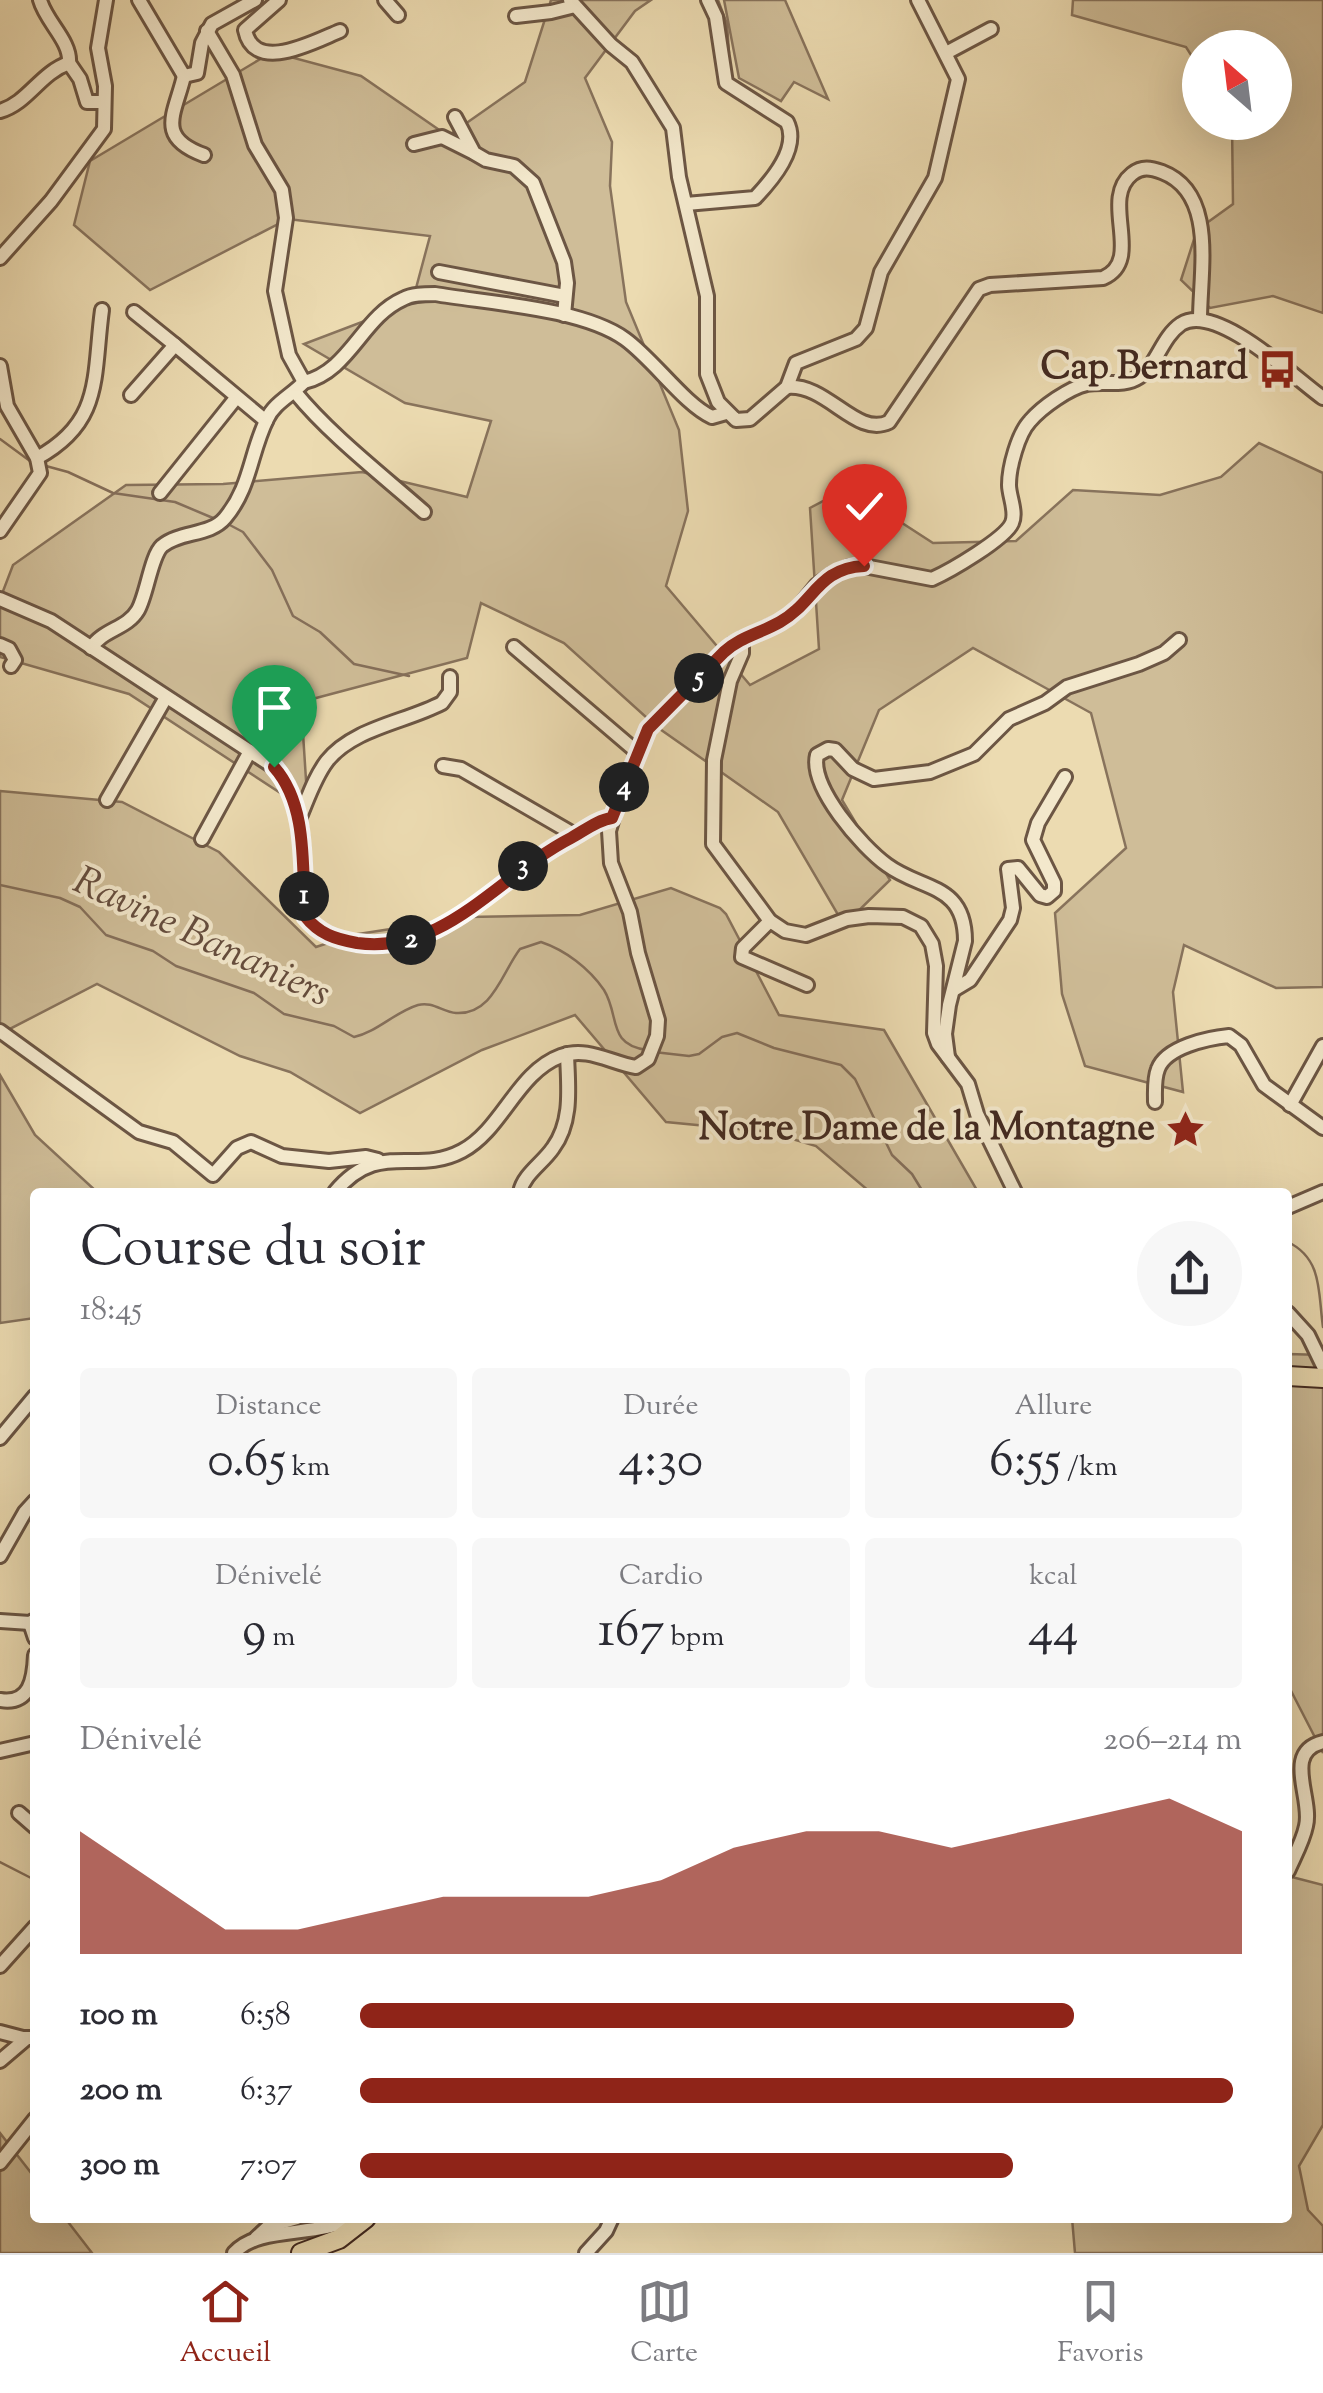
<!DOCTYPE html>
<html lang="fr">
<head>
<meta charset="utf-8">
<style>
	:root { --surface:#fff; --page:#f7f7f7; --text:#2b2b33; --muted:#7c7c81; --line:#e1e1e2; --accent:#8f2418 }
	body { margin:0; font-family:"Sorts Mill Goudy",serif; background:var(--page); color:var(--text); height:100vh; display:flex; flex-direction:column; font-size:38px; white-space:nowrap }
	* { box-sizing:border-box; margin:0 }
	p { font-size:32px; color:var(--muted) }
	.icon { flex:none; width:55px; height:55px; fill:none; stroke:currentColor; stroke-width:2; stroke-linecap:round; stroke-linejoin:round }
	.map { position:relative; flex:1; overflow:hidden }
	.panel { position:absolute; left:30px; top:1188px; width:1262px; height:1035px; display:flex; flex-direction:column; background:var(--surface); border-radius:10px; box-shadow:0 10px 40px #0002 }
	.panel>* { flex:none }
	.needle { width:65px; rotate:332deg }
	.tools { position:absolute; left:1182px; top:30px; display:grid; gap:20px }
	.tools a { display:grid; place-items:center; width:110px; height:110px; border-radius:50%; background:var(--surface); box-shadow:0 10px 40px #0002; font-size:50px }
	.pin { position:absolute; display:grid; place-items:center; width:85px; height:85px; color:#fff; margin:-102px -42px; border-radius:50% 50% 50% 0; rotate:-45deg; box-shadow:0 0 10px #0007 }
	.pin .icon { rotate:45deg }
	.km { position:absolute; width:50px; height:50px; margin:-25px; border-radius:50%; background:#222; color:#fff; font-size:28px; line-height:50px; text-align:center }
	.round { display:grid; place-items:center; flex:none; width:105px; height:105px; border-radius:52px; background:var(--page) }
	.summary { display:flex; align-items:center; justify-content:space-between; height:170px; padding:0 50px }
	h1 { font-size:55px; font-weight:600; line-height:75px }
	.metrics { display:grid; grid-template-columns:repeat(3,1fr); gap:15px; height:170px; padding:10px 50px }
	.metrics div { display:grid; align-content:center; border-radius:10px; background:var(--page); text-align:center }
	.metrics b { font-size:50px; font-weight:600 }
	.metrics small { font-size:28px; font-weight:400 }
	.metrics p { font-size:28px }
	.chart { height:280px; padding:20px 50px }
	.chart p { display:flex; justify-content:space-between }
	.chart svg { width:100%; height:180px; margin-top:10px; fill:var(--accent); opacity:.7 }
	ul { padding:0 50px; list-style:none; font-size:32px }
	li { display:grid; grid-template-columns:160px 120px 1fr; align-items:center; height:75px }
	li i { height:25px; border-radius:12px; background:var(--accent) }
	.dock { display:flex; justify-content:space-around; align-items:center; height:140px; border-top:2px solid var(--line); background:var(--surface); font-size:28px; color:var(--muted) }
	.dock a { display:grid; justify-items:center; gap:5px }
	.dock .on { color:var(--accent) }
	.map>svg:first-child { display:block }
	.green { fill:#cfbd98; stroke:#88735c; stroke-width:2.5 }
	.lines { fill:none; stroke-linecap:round; stroke-linejoin:round }
	.stream { stroke:#856f5a; stroke-width:2.5 }
	.minor-casing { stroke:#6c5644; stroke-width:18 }
	.major-casing { stroke:#422920; stroke-width:22 }
	.minor { stroke:#f3e8cc; stroke-width:12 }
	.major { stroke:#ecdbb1; stroke-width:18 }
	.route-casing { stroke:#fff; stroke-width:20 }
	.route { stroke:#8f2418; stroke-width:12 }
	.labels { text-anchor:middle; dominant-baseline:central; stroke-width:8; stroke-linejoin:round; paint-order:stroke }
	.poi-label { font-size:38px; font-weight:bold; fill:#422920; stroke:#f3e8cc; text-anchor:end }
	.water-label { font-size:40px; font-style:italic; fill:#644c3d; stroke:#f3e8cc }
</style>
</head>
<body>
<div class="map">
<svg width="1323" height="2253" viewBox="0 0 1323 2253">
	<rect width="100%" height="100%" fill="#ecdbb1"/>
	<filter id="stains"><feTurbulence type="fractalNoise" baseFrequency=".002" numOctaves="4"/><feColorMatrix values="0 0 0 0 .2 0 0 0 0 .09 0 0 0 0 .02 0 0 0 .5 -.17"/></filter>
	<radialGradient id="worn" r=".72"><stop offset=".6" stop-color="#630" stop-opacity="0"/><stop offset="1" stop-color="#630" stop-opacity=".3"/></radialGradient>
	<g class="green">
		<path d="M551 0H651L635 11 585 78 612 142 610 186 626 302 679 430 688 511 666 586 750 685 819 649 810 508 848 488 933 543 1016 541 1073 490 1160 495 1221 477 1259 443 1323 473V987L1276 988 1184 945 1173 992 1183 1092 1085 1066 1062 994 1055 913 1126 848 1091 713 973 648 879 710 842 800 890 880 844 925 778 812 657 727 564 643 481 603 467 658 301 702 308 811 129 694 0 657V599L13 565 126 485 223 484 362 472 467 497 491 421 405 403 304 344 412 303 430 236 288 219 150 290 74 225 90 161 272 52 361 76 448 136 525 82Z"/>
		<path d="M724 0H785L828 99 794 82 781 101 739 78Z"/>
		<path d="M1073 0H1323V313L1273 296 1210 308 1181 280 1197 230 1233 204 1232 123 1275 122V48H1200V69L1186 47 1072 15Z"/>
		<path d="M0 791 122 802 219 852 316 947 352 935 468 917 580 915 671 888 720 908 726 914 779 1015 884 1030 978 1192H870L816 1146 769 1132 666 1122 575 1015 482 1050 360 1113 290 1072 240 1056 97 984 0 1034Z"/>
		<path d="M0 1075 35 1135 97 1192H35V1318L0 1323Z"/>
		<path d="M1288 1354 1323 1355V1753L1288 1685Z"/>
		<path d="M1288 1876 1323 1885V2125L1299 2166 1308 2210 1323 2226V2253H1075L1072 2218H1288Z"/>
		<path d="M0 2133 35 2178V2218H65L92 2253H0Z"/>
	</g>
	<g class="lines">
		<g class="stream">
			<path d="M718 0 727 24 729 53"/>
			<path d="M0 439 30 461"/>
			<path d="M46 466 68 472 113 493 175 502 213 518"/>
			<path d="M226 523 243 532 272 570 293 616 320 632 354 664 409 676"/>
			<path d="M0 885 60 898 80 907 106 935 153 951 176 966 254 993 284 1014 334 1026 354 1037C377 1032 395 1012 418 1005 432 1001 443 1012 456 1013 493 1015 502 972 520 949L541 942C565 950 589 968 604 990 620 1016 607 1045 647 1050"/>
			<path d="M654 1052 689 1056 699 1054 722 1037 737 1033 774 1048 841 1065 855 1079 892 1155 912 1174 923 1192"/>
			<path d="M1288 1242C1323 1259 1318 1293 1323 1327"/>
			<path d="M0 1862 35 1880"/>
		</g>
		<defs>
			<g id="minor">
				<path d="M40 0C46 22 71 41 69 63"/>
				<path d="M139 0 184 76 197 73 202 43 212 24 255 0"/>
				<path d="M279 0 245 30C254 75 315 41 340 31"/>
				<path d="M385 0 398 15"/>
				<path d="M570 0 611 45 632 62 673 128 679 177 707 296V374L718 402 736 420 750 419 787 387 796 363 856 339 866 328 881 272 935 178 958 79 918 0"/>
				<path d="M516 16 551 12 575 6"/>
				<path d="M207 31 233 75 255 145 282 190 286 218 275 291 289 355 304 382C350 371 362 317 403 299 412 294 424 294 435 294 487 303 582 308 625 339 653 359 685 405 712 417L726 413"/>
				<path d="M946 53 991 29"/>
				<path d="M184 76C175 114 155 137 204 155"/>
				<path d="M0 111C28 103 40 73 69 63L80 79 87 102H104"/>
				<path d="M455 117 474 153 486 160 514 166 533 183 564 262 567 283 564 315"/>
				<path d="M414 144 442 137 472 152"/>
				<path d="M686 204 755 198C772 180 800 148 787 122L726 83 716 17 708 0"/>
				<path d="M0 258 51 201 104 129 105 86 98 48 106 0"/>
				<path d="M439 272 565 296"/>
				<path d="M134 312 175 345"/>
				<path d="M0 366 7 406 37 458 40 473 0 531"/>
				<path d="M787 387C827 383 856 438 889 422L979 289 990 285 1103 278C1145 260 1099 200 1132 174 1142 166 1151 168 1162 172 1217 193 1200 271 1200 319"/>
				<path d="M295 392C329 434 382 475 424 512"/>
				<path d="M131 395 175 345 266 421"/>
				<path d="M37 458C103 422 93 377 102 310"/>
				<path d="M160 493 236 398"/>
				<path d="M0 599 51 621 274 767C309 804 302 868 305 916 320 935 336 940 359 943 445 955 500 874 570 838 584 831 596 821 612 818"/>
				<path d="M742 639V653L730 681 714 760 713 844 770 921 785 931 806 935 847 919 869 916 903 917 921 926 932 944 936 966 934 1033 938 1044 968 1084 977 1114 1015 1192"/>
				<path d="M0 645 9 649 15 660 11 666"/>
				<path d="M514 647 637 752"/>
				<path d="M91 648C103 629 127 629 138 610 147 594 151 556 162 546 180 531 210 536 225 518 251 487 250 453 267 419 274 403 292 395 304 382"/>
				<path d="M443 766 461 769 575 835"/>
				<path d="M107 800 165 699"/>
				<path d="M299 819C307 801 314 778 327 761 353 728 406 722 442 703L450 692V677"/>
				<path d="M202 839 250 751"/>
				<path d="M770 921 743 948 742 957 807 985"/>
				<path d="M955 989 970 980 1010 920 1013 908 1008 869 1018 868 1040 895 1047 897 1054 891V883L1033 840 1038 823 1065 777"/>
				<path d="M0 1031 139 1132 173 1142 213 1175 237 1148 251 1142 282 1156 329 1161 366 1157 378 1160"/>
				<path d="M948 1057 945 1034 949 1005 965 941C965 883 922 891 887 865 862 847 809 787 817 755L828 749 835 750 853 769 874 779 930 772 974 754 1009 719 1045 703 1067 687 1139 664 1164 653 1179 640"/>
				<path d="M1155 1102C1155 1091 1154 1079 1158 1069 1166 1047 1208 1038 1229 1036L1241 1045 1264 1085 1323 1128"/>
				<path d="M1290 1105 1323 1046"/>
				<path d="M335 1192C379 1139 415 1176 462 1151 502 1130 517 1072 561 1056 587 1046 611 1063 636 1067L648 1059 657 1036 658 1020 638 953 630 912 611 863 609 831 618 801 648 729 733 644 784 620 795 612 817 585 831 575 849 567 864 566 932 579C950 571 1005 539 1012 523 1017 512 1009 496 1009 485 1009 467 1018 434 1030 421 1042 407 1069 388 1087 384 1104 381 1124 387 1139 377 1158 364 1161 338 1181 324 1216 302 1295 378 1323 398"/>
				<path d="M520 1192C524 1174 542 1164 553 1148 573 1121 568 1086 567 1054"/>
				<path d="M1288 1207 1323 1192"/>
				<path d="M1288 1313 1308 1335 1323 1366"/>
				<path d="M0 1438 35 1396"/>
				<path d="M0 1556 25 1512 35 1501"/>
				<path d="M0 1621 30 1623 35 1620"/>
				<path d="M30 1623 35 1638"/>
				<path d="M0 1700C30 1705 34 1679 35 1655"/>
				<path d="M0 1751 35 1743"/>
				<path d="M19 1813 35 1827"/>
				<path d="M1288 1871C1294 1857 1303 1841 1306 1826 1313 1798 1282 1752 1323 1742"/>
				<path d="M0 1966 35 1927"/>
				<path d="M0 2032 23 2038H35"/>
				<path d="M0 2061 27 2038"/>
				<path d="M0 2163 35 2119"/>
				<path d="M256 2238 269 2226 297 2218"/>
				<path d="M234 2253C259 2225 317 2238 352 2218"/>
				<path d="M586 2253 606 2231 612 2218"/>
			</g>
			<g id="major">
				<path d="M1288 1376 1323 1378"/>
				<path d="M301 2253 339 2239 366 2218"/>
			</g>
		</defs>
		<use href="#minor" class="minor-casing"/>
		<use href="#major" class="major-casing"/>
		<use href="#minor" class="minor"/>
		<use href="#major" class="major"/>
	</g>
	<g class="lines">
		<defs>
			<path id="route" d="M274 767C308 805 302 867 305 916 319 934 335 939 357 943 445 955 499 875 571 838 584 831 597 820 612 818L648 729 724 652C740 637 761 633 780 622 814 603 818 568 864 566"/>
		</defs>
		<use href="#route" class="route-casing"/>
		<use href="#route" class="route"/>
	</g>
	<defs>
		<symbol id="bus-bare" viewBox="-9 -9 18 18"><path d="M-5-6H5V4H4V6H2V4H-2V6H-4V4H-5ZM-3.5-4V0h7V-4ZM-3.5 1.2v1.5H-2V1.2ZM2 1.2v1.5H3.5V1.2Z" fill="#8f2418" stroke="#f3e8cc" stroke-width="2.5" paint-order="stroke"/></symbol>
		<symbol id="sight-bare" viewBox="-9 -9 18 18"><path d="M0-6L1.8-2.2L6-1.7L2.9 1.2L3.7 5.4L0 3.3L-3.7 5.4L-2.9 1.2L-6-1.7L-1.8-2.2Z" fill="#8f2418" stroke="#f3e8cc" stroke-width="2.5" paint-order="stroke"/></symbol>
	</defs>
	<g fill-rule="evenodd">
		<use href="#bus-bare" x="1250" y="342" width="55" height="55"/>
		<use href="#sight-bare" x="1158" y="1102" width="55" height="55"/>
	</g>
	<g class="labels">
		<g class="poi-label">
			<text x="1248" y="369">Cap Bernard</text>
			<text x="1155" y="1130">Notre Dame de la Montagne</text>
		</g>
		<g class="water-label">
			<text transform="translate(201 939) rotate(25)">Ravine Bananiers</text>
		</g>
	</g>
	<rect width="100%" height="100%" filter="url(#stains)"/>
	<rect width="100%" height="100%" fill="url(#worn)"/>
</svg>
<div class="tools">
<a><svg class="needle" viewBox="-14 -14 28 28"><path d="M0-13l5 13h-10z" fill="#e53935"/><path d="M0 13l5-13h-10z" fill="#7c7c81"/></svg></a>
</div>
<div class="pin" style="left:274px;top:767px;background:#1e9e55"><svg class="icon" aria-label="arrive" viewBox="0 0 24 24"><path d="M6 21V4h12l-3 4 3 4H6"/></svg></div>
<div class="pin" style="left:864px;top:566px;background:#d93025"><svg class="icon" aria-label="check" viewBox="0 0 24 24"><path d="M5 12l5 5 9-10"/></svg></div>
<b class="km" style="left:304px;top:896px">1</b>
<b class="km" style="left:411px;top:940px">2</b>
<b class="km" style="left:523px;top:866px">3</b>
<b class="km" style="left:624px;top:787px">4</b>
<b class="km" style="left:699px;top:678px">5</b>
<section class="panel">
<div class="summary"><div><h1>Course du soir</h1><p>18:45</p></div><a class="round"><svg class="icon" aria-label="share" viewBox="0 0 24 24"><path d="M12 15V3M7 8l5-5 5 5M5 13v7h14v-7"/></svg></a></div>
<div class="metrics">
<div><p>Distance</p><b>0.65<small> km</small></b></div>
<div><p>Durée</p><b>4:30</b></div>
<div><p>Allure</p><b>6:55<small> /km</small></b></div>
</div>
<div class="metrics">
<div><p>Dénivelé</p><b>9<small> m</small></b></div>
<div><p>Cardio</p><b>167<small> bpm</small></b></div>
<div><p>kcal</p><b>44</b></div>
</div>
<div class="chart"><p><span>Dénivelé</span>206–214 m</p>
<svg viewBox="0 0 160 44" preserveAspectRatio="none"><path d="M0 44V14L10 26L20 38L30 38L40 34L50 30L60 30L70 30L80 26L90 18L100 14L110 14L120 18L130 14L140 10L150 6L160 14V44z"/></svg>
</div>
<ul>
<li><b>100 m</b>6:58<i style="width:81%"></i></li>
<li><b>200 m</b>6:37<i style="width:99%"></i></li>
<li><b>300 m</b>7:07<i style="width:74%"></i></li>
</ul>
</section>
</div>
<nav class="dock">
<a class="on"><svg class="icon" aria-label="home" viewBox="0 0 24 24"><path d="M3 11l9-7 9 7M6 9v11h12V9"/></svg>Accueil</a>
<a><svg class="icon" aria-label="map" viewBox="0 0 24 24"><path d="M3 6l6-2 6 2 6-2v14l-6 2-6-2-6 2zM9 4v14M15 6v14"/></svg>Carte</a>
<a><svg class="icon" aria-label="saved" viewBox="0 0 24 24"><path d="M7 4h10v16l-5-4-5 4z"/></svg>Favoris</a>
</nav>
</body>
</html>
